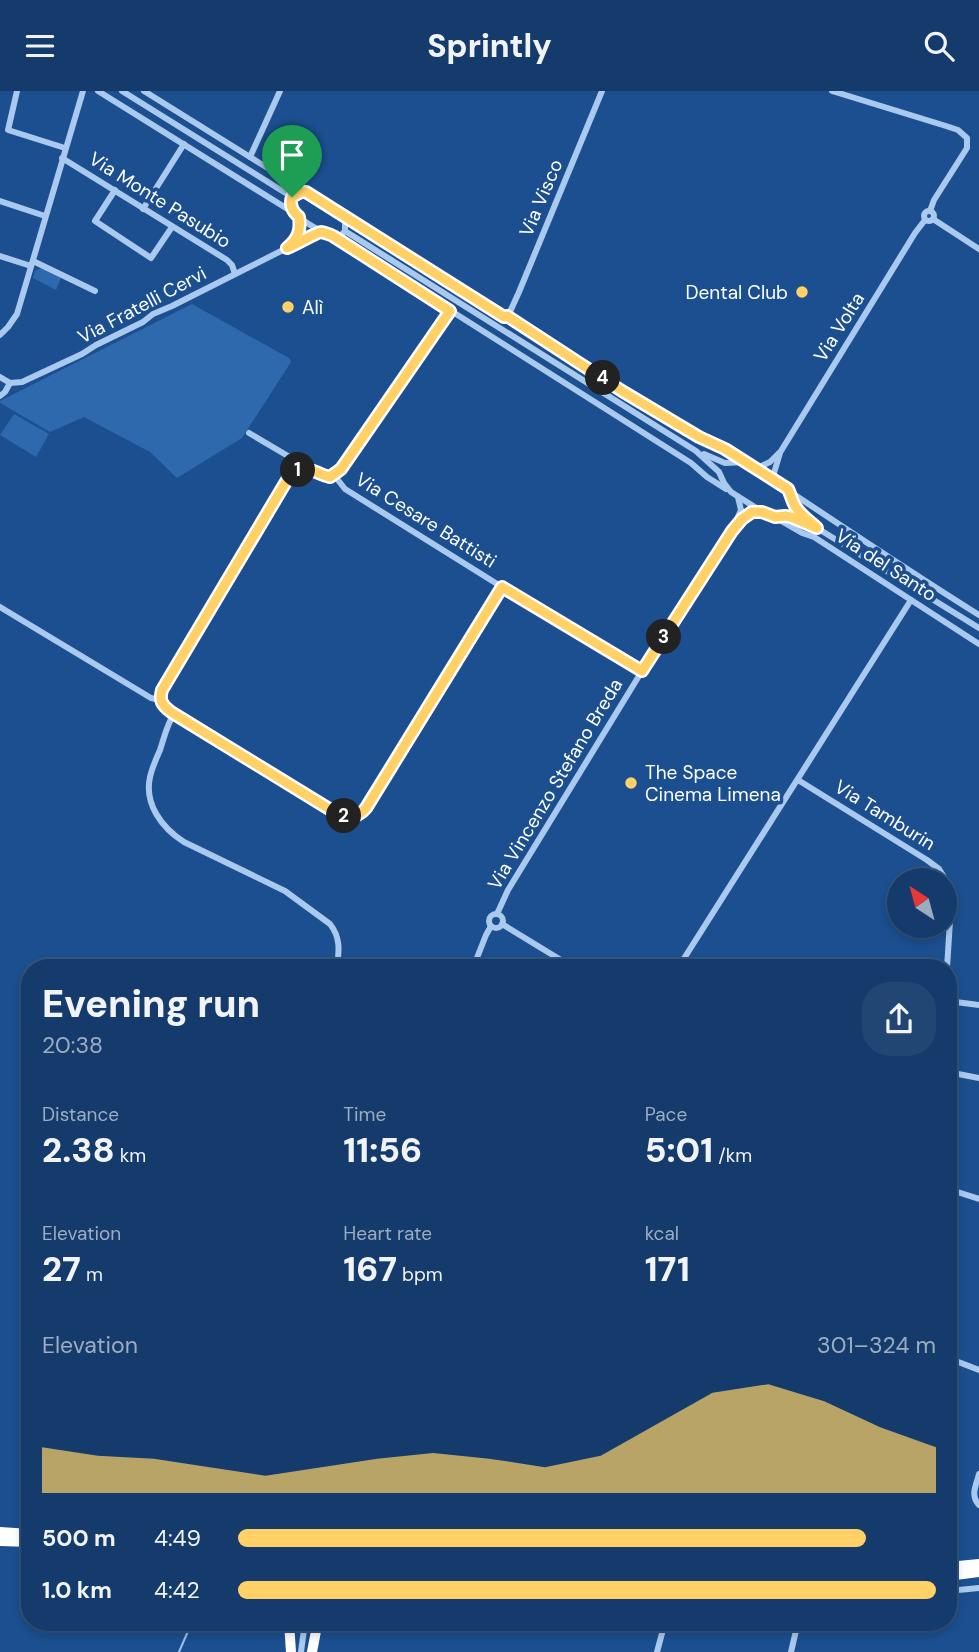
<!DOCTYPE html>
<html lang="en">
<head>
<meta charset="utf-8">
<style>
	:root { --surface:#143b6b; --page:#214673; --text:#f1f3f6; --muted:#9dadc1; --line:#33557e; --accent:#ffd166 }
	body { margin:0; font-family:"DM Sans",sans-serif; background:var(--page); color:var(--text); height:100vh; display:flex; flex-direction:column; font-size:26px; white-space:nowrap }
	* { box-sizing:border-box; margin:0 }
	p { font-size:23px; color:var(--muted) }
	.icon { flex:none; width:38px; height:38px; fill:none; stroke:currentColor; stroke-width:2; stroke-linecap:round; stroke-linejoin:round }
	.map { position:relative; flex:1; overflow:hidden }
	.sheet { position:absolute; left:21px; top:868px; width:936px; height:672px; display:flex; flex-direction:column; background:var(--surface); border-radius:28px; box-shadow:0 4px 10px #0003,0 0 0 2px var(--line) }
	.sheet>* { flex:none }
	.needle { width:46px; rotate:324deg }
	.fabs { position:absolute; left:887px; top:777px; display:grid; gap:14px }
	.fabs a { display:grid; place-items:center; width:70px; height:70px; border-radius:50%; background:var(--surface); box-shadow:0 4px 10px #0003,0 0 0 2px var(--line); font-size:35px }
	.pin { position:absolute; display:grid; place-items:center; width:60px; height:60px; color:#fff; margin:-72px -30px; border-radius:50% 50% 50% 0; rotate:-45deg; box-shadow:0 0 7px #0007 }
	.pin .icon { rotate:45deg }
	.km { position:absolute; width:35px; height:35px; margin:-18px; border-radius:50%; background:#222; color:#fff; font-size:19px; line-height:35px; text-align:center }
	.round { display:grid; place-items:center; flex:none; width:74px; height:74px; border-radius:28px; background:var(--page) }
	.headline { display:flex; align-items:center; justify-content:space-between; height:119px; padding:0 21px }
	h1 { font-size:38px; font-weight:800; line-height:52px }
	.figures { display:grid; grid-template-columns:repeat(3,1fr); gap:10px; height:119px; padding:7px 21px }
	.figures div { display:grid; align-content:center }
	.figures b { font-size:35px; font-weight:800 }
	.figures small { font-size:19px; font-weight:400 }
	.figures p { font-size:19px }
	.chart { height:196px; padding:14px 21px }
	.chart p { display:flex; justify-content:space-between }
	.chart svg { width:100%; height:126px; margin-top:7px; fill:var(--accent); opacity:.7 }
	ul { padding:0 21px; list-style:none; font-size:23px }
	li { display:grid; grid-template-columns:112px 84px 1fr; align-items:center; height:52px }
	li i { height:18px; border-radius:9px; background:var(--accent) }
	header { display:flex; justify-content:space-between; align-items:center; height:91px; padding:0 21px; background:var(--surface); font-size:32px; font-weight:800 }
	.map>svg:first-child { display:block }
	.green { fill:#2e69ad }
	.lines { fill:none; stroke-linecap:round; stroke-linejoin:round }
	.stream { stroke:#9cc4f0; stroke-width:2 }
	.minor { stroke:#a9c9ee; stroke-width:6 }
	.highway { stroke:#fff; stroke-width:10 }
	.route-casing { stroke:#fff; stroke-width:14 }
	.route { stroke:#ffd166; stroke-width:9 }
	.poi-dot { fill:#ffd166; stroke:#1b4f8f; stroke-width:2.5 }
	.labels { text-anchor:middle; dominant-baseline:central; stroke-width:7; stroke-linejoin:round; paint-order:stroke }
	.street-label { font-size:19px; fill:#fff; stroke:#1b4f8f }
	.poi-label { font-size:19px; fill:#fff; stroke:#1b4f8f; text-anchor:start }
</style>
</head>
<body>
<header><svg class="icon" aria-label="menu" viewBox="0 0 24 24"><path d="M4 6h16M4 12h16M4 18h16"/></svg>Sprintly<svg class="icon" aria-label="search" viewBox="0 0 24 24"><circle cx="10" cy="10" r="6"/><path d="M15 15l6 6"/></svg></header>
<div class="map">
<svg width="979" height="1561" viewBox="0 0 979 1561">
	<rect width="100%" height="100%" fill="#1b4f8f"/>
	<g class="green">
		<path d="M42 177 61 187 56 199 33 187 35 180Z"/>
		<path d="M192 213 289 267 291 271 242 347 177 387 150 361 84 326 50 341 0 312V310Z"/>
		<path d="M14 323 49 343 36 366 0 344Z"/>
	</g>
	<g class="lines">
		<path class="stream" d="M179 1561 192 1531"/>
		<g class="minor">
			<path d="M17 0 8 39 65 57"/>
			<path d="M98 0 294 122"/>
			<path d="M122 0 292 106"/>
			<path d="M144 0 306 101"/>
			<path d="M832 0 946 35 958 39 967 47V57L934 109 930 120"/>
			<path d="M250 66 280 0"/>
			<path d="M62 67 227 169 232 174 235 183"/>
			<path d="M115 99 95 130 151 167 172 136"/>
			<path d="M292 106C291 112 290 117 295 122 300 129 327 145 335 145 342 144 341 144 345 140"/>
			<path d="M292 106 301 101H306L341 123 345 129V140"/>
			<path d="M0 110 45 125"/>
			<path d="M143 118 184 53"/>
			<circle cx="929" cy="125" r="5"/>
			<path d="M341 123 504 226 507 225 622 300 699 346 725 358 744 371"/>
			<path d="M933 128 979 158"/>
			<path d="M345 140 696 360 719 381 724 392 731 401 769 425 781 426 785 425 817 437"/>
			<path d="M333 145 691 372 707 386 726 398"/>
			<path d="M289 155C299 147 301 139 299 126"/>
			<path d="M0 165 31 175"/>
			<path d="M33 170 95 200"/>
			<path d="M507 225 509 223 519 201 602 0"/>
			<path d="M0 244 8 236 17 223 83 0"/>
			<path d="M0 286 10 292"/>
			<path d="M10 292 22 291 82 263 96 254 143 231 153 223 172 215 287 157C300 153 311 143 323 141"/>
			<path d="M0 305 5 301 10 292"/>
			<path d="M249 342 293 368 298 372 300 378C312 377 322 388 334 384"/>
			<path d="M704 363 725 372 744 371 788 399 793 413 798 419 817 437 979 537"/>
			<path d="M755 378 770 371 781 360 915 142 925 129"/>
			<path d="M334 384 345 398 502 496 642 580"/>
			<path d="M334 384 341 378 450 220"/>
			<path d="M777 392 774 382 780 362"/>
			<path d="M789 400C852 442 915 484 979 524"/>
			<path d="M776 427 802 442 814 446 979 553"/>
			<path d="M738 433 752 421H761"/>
			<path d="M0 516 151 607 160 609 162 614 171 621 339 724C350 727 359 726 366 717L502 496"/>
			<path d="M160 609 162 599 290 384 300 378"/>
			<path d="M174 623C167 633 164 647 160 659 156 668 152 677 150 686 144 713 162 737 184 751L285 800 330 833C341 847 339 860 337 877"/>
			<path d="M798 689 927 769 939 778 951 797V814L947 877"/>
			<circle cx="496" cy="830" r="7"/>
			<path d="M497 823 508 799 642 580 732 440 741 419 738 406"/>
			<path d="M502 833 574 877"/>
			<path d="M473 877 486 844 491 835"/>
			<path d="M678 877 911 509"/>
			<path d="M948 910 979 914"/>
			<path d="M948 981 979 987"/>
			<path d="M948 1098 979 1108"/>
			<path d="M948 1267 979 1279"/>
			<path d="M979 1383C976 1395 970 1404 979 1414"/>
			<path d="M948 1500 979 1497"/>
			<path d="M301 1561 305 1531"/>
			<path d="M657 1561 665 1531"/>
			<path d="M791 1561 798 1531"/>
		</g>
		<g class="highway">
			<path d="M0 1441 30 1443"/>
			<path d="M0 1450 30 1451"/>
			<path d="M948 1476 979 1473"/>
			<path d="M948 1485 979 1481"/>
			<path d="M289 1531 291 1561"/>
			<path d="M312 1561 316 1540 320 1531"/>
		</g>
	</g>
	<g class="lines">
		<defs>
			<path id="route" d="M301 101H306L504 226 507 225 622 300 699 346 725 358 788 398C791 404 792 410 795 415 800 424 810 430 817 437L791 426 785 425 775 426 762 421H752L742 428 732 440 642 580 502 496 366 717C359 726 350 727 339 724L171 621C162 614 159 610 162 599L290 384C306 370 314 383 330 386L341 378 450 220 333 145C332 144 322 141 321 141 317 141 296 154 287 157 298 148 301 140 299 126 293 121 289 114 292 106Z"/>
		</defs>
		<use href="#route" class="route-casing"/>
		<use href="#route" class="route"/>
	</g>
	<g class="poi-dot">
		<circle cx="802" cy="201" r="7"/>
		<circle cx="288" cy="216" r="7"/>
		<circle cx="631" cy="692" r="7"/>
	</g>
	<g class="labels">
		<g class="street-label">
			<text transform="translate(541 107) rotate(-67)">Via Visco</text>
			<text transform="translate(160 109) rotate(32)">Via Monte Pasubio</text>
			<text transform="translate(142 214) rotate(-28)">Via Fratelli Cervi</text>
			<text transform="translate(839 236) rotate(-58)">Via Volta</text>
			<text transform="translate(426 429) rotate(32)">Via Cesare Battisti</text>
			<text transform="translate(886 474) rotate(33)">Via del Santo</text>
			<text transform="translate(555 693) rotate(-59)">Via Vincenzo Stefano Breda</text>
			<text transform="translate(885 724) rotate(32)">Via Tamburin</text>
		</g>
		<g class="poi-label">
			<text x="788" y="201" text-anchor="end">Dental Club</text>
			<text x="302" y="216">Alì</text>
			<text x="645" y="681">The Space<tspan x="645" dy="22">Cinema Limena</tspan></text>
		</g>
	</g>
</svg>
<div class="fabs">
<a><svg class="needle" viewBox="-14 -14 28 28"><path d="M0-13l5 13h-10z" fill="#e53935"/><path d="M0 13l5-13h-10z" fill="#9dadc1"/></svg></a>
</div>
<div class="pin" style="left:292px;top:106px;background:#1e9e55"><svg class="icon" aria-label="arrive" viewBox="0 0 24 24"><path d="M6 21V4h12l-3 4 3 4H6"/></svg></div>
<b class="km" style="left:298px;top:379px">1</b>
<b class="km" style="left:344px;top:725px">2</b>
<b class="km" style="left:664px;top:546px">3</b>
<b class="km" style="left:603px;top:287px">4</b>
<section class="sheet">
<div class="headline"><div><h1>Evening run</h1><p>20:38</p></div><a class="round"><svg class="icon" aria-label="share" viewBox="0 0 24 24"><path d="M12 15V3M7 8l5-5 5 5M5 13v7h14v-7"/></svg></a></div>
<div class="figures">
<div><p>Distance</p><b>2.38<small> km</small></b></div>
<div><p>Time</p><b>11:56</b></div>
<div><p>Pace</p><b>5:01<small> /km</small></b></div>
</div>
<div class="figures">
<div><p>Elevation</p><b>27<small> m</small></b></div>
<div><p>Heart rate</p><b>167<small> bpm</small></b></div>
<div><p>kcal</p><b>171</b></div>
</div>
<div class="chart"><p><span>Elevation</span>301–324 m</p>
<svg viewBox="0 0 160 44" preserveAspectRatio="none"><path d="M0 44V28L10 31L20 32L30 35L40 38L50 35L60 32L70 30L80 32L90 35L100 31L110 20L120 9L130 6L140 12L150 21L160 28V44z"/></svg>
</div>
<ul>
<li><b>500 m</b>4:49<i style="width:90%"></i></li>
<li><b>1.0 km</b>4:42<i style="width:100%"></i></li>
</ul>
</section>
</div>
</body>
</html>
